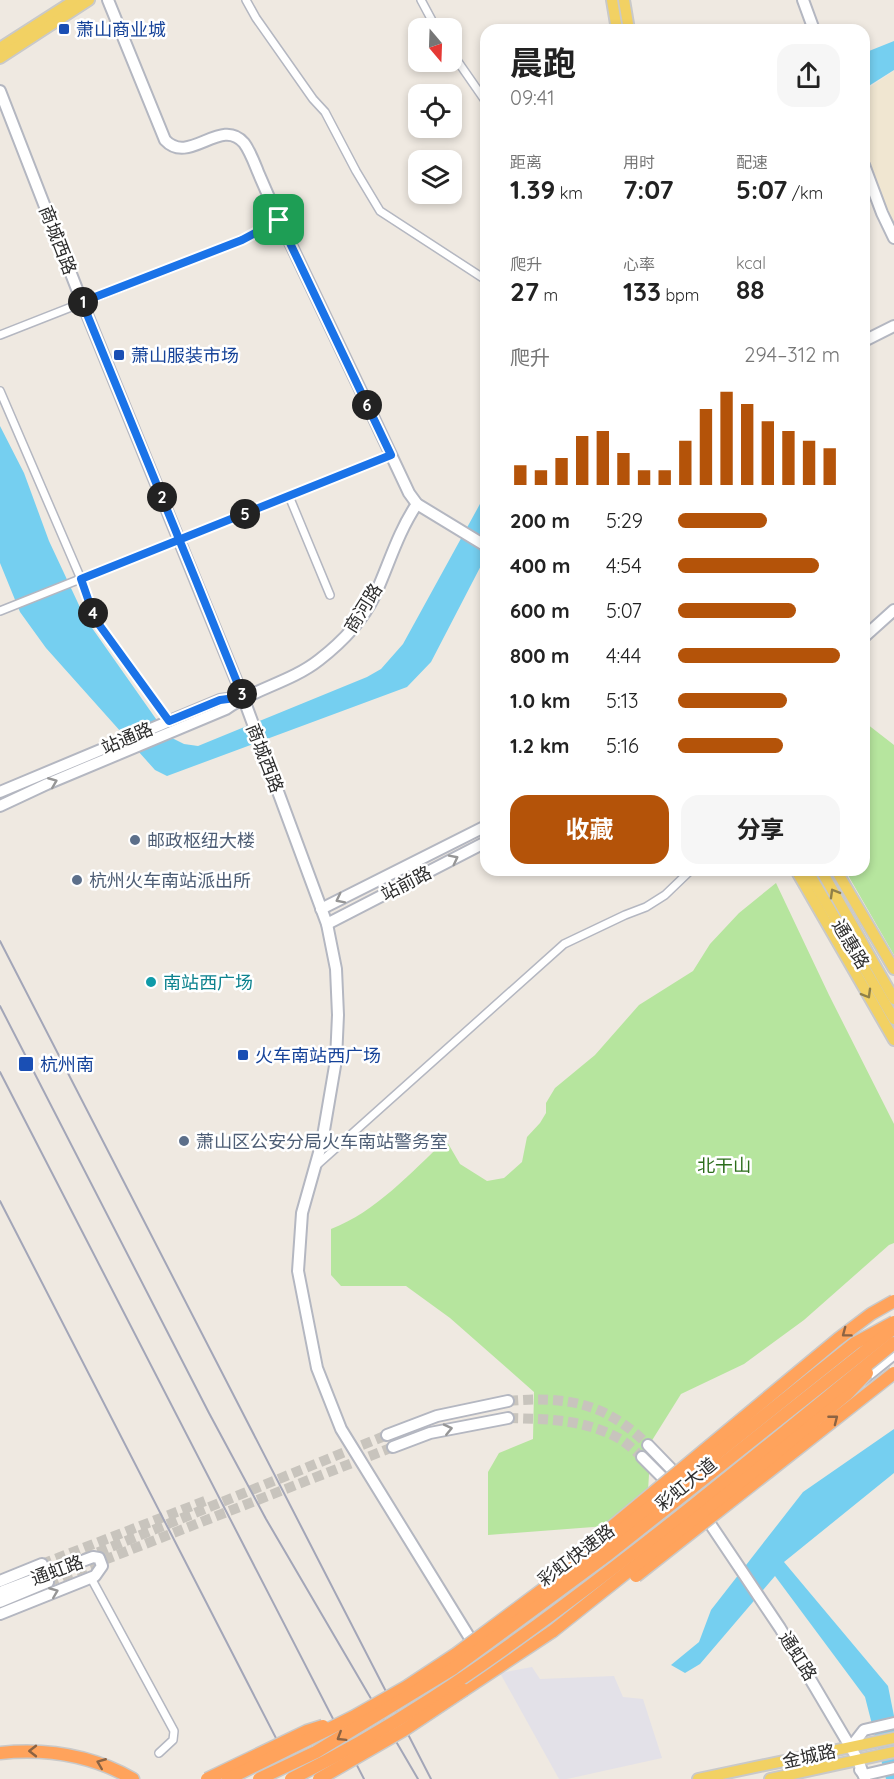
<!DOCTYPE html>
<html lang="zh">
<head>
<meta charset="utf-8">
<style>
	:root { --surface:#fff; --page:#f6f6f6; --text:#222; --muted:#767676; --accent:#b45309 }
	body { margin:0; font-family:Quicksand,"Noto Sans SC",sans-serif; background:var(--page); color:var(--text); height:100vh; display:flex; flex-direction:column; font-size:22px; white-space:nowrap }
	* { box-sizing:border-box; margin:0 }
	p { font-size:20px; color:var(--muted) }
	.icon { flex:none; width:33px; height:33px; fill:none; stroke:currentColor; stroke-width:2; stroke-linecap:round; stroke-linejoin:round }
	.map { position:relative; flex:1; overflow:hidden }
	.sheet { position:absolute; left:480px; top:24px; width:390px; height:852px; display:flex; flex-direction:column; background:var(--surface); border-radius:18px; box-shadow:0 3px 9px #0003 }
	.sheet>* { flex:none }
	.needle { width:39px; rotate:161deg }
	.tools { position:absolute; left:408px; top:18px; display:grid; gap:12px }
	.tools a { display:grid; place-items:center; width:54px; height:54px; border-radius:12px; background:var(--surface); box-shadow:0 3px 9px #0003; font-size:30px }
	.pin { position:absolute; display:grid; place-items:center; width:51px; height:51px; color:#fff; margin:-26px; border-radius:12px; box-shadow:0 3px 9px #0006 }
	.km { position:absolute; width:30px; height:30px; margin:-15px; border-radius:50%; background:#222; color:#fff; font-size:16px; line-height:30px; text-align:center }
	.round { display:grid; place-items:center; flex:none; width:63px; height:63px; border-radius:18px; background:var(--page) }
	.head { display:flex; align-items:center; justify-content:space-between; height:102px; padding:0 30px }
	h1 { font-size:33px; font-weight:700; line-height:45px }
	.stats { display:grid; grid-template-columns:repeat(3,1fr); gap:9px; height:102px; padding:6px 30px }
	.stats div { display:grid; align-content:center }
	.stats b { font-size:26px; font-weight:700 }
	.stats small { font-size:16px; font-weight:400 }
	.stats p { font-size:16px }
	.chart { height:168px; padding:12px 30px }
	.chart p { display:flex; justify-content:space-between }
	.chart svg { width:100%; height:108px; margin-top:6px; stroke:var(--accent); stroke-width:6 }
	.primary-button { display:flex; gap:12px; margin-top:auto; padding:12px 30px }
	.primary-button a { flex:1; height:69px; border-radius:18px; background:var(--accent); color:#fff; font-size:24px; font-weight:700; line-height:69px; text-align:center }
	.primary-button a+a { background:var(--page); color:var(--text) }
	ul { padding:0 30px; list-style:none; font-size:20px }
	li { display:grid; grid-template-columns:96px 72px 1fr; align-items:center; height:45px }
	li i { height:15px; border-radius:8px; background:var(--accent) }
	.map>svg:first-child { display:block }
	.industrial { fill:#e3e1e8 }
	.education { fill:#f0e6d1 }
	.green { fill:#b6e59e }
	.water { fill:#75cff0 }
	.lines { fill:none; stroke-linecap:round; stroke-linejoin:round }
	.secondary-tunnel { stroke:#c8c4bd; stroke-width:10; stroke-dasharray:10 5; stroke-linecap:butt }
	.street-casing { stroke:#b4b7c1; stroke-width:10 }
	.secondary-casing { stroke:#b4b7c1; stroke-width:14 }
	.primary-casing { stroke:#c9c9c9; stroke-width:14 }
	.highway-casing { stroke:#c9c9c9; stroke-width:15 }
	.street { stroke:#fff; stroke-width:7 }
	.secondary { stroke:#fff; stroke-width:10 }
	.primary { stroke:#f2d163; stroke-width:10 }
	.highway { stroke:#ffa35c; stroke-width:12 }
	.rail { stroke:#a3a6b8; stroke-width:2 }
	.highway-bridge-casing { stroke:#c9c9c9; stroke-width:15; stroke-linecap:butt }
	.highway-bridge { stroke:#ffa35c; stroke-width:12 }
	.oneway { stroke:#969696 }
	.oneway2 { stroke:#908048 }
	.oneway3 { stroke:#8c6343 }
	.route-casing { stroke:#fff; stroke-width:12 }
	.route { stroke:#1a73e8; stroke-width:8 }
	.transit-dot { fill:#1a4fb4; stroke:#fff; stroke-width:2 }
	.service-dot { fill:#5c6f8a; stroke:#fff; stroke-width:2 }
	.culture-dot { fill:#0f9aa8; stroke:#fff; stroke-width:2 }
	.labels { text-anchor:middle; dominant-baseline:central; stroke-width:5; stroke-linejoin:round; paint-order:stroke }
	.transit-label { font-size:18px; fill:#164399; stroke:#fff; text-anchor:start }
	.street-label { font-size:18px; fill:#2e2e2e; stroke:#fff }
	.service-label { font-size:18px; fill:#4e5e75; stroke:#fff; text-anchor:start }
	.culture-label { font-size:18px; fill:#0d838f; stroke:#fff; text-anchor:start }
	.park-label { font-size:18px; fill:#2c6e1b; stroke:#fff }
</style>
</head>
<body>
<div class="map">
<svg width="894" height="1779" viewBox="0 0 894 1779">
	<rect width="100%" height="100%" fill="#efe9e1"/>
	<path class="industrial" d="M532 1667 540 1679 614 1676 623 1697 643 1699 662 1758 567 1779H559L500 1673Z"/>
	<path class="education" d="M894 71V238L864 165V91Z"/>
	<g class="green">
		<path d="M867 724 894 745V955L845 870H864V740Z"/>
		<path d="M776 883 829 995 894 1124V1243L889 1245 804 1320 744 1364 681 1394 651 1442 646 1523 488 1535V1472L499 1453 533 1439 534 1392 450 1318 406 1286H341L331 1275V1229C376 1212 411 1172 446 1140L460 1164 487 1181 504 1178 522 1162 527 1137 540 1123 546 1113V1103L555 1088 595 1055 639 1005 693 971 710 944 739 913Z"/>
	</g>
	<g class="water">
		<path d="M894 41V70L864 89V53Z"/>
		<path d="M0 426 24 473 49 541 85 618 168 736 184 744 198 746 367 677 381 669 403 644 486 493V556L431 662 407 687 167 776 155 770 46 648 20 612 0 563Z"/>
		<path d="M894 1429V1473L784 1562 888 1686 894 1716V1779H886L865 1697 775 1576 700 1664 685 1673 671 1665 699 1642 711 1610 803 1492Z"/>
	</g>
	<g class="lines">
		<g class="secondary-tunnel">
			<path d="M508 1401C566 1396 605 1402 648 1445"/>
			<path d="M508 1418C548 1419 584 1419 620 1439 628 1444 635 1451 642 1457"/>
			<path d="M84 1558 387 1435"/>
			<path d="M42 1564 205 1501"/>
			<path d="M48 1582 393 1447"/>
		</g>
		<defs>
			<g id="street">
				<path d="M246 0 256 18 313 99 325 112 356 171 380 211 486 280"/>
				<path d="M421 0 436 28"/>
				<path d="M452 53 486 102"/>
				<path d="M0 335 242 240 279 220"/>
				<path d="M0 391 81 579 95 619 169 721"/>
				<path d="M289 496 330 595"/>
				<path d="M0 611 391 455"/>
				<path d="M317 1165 564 944 625 915 646 907 665 895 691 870"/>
				<path d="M91 1578 174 1731 173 1740 159 1753"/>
			</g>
			<g id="secondary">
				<path d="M108 0 165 140C189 166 221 116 244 143 250 151 254 162 258 172 266 191 275 211 284 230 326 318 368 405 409 493L417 504 486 546"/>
				<path d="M803 0 814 30"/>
				<path d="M0 91 82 302 243 697 327 924 336 969 338 1015 336 1060 322 1142 302 1213 298 1271 317 1368 341 1429 476 1648"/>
				<path d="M864 165 882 213 894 238"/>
				<path d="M864 341 894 326"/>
				<path d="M864 637 894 610"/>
				<path d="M0 792 220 700 240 697"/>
				<path d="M0 806 47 784 226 709C254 689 291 682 319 660 341 643 363 620 375 595 389 564 398 532 417 504"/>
				<path d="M321 909 486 826"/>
				<path d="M327 924 486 842"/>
				<path d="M863 1379 894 1354"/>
				<path d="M387 1435 437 1416 508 1401"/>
				<path d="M648 1445 678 1476 780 1628 858 1760 865 1779"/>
				<path d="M393 1447 430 1433 508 1418"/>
				<path d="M642 1457 666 1481 694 1514"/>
				<path d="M0 1581 42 1564"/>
				<path d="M0 1592 93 1557 99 1558 102 1566 95 1576 0 1614"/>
				<path d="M0 1602 48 1582"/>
				<path d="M850 1748 864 1730 894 1723"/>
				<path d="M860 1770 864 1775 894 1768"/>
			</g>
			<g id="primary">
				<path d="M612 0 617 30"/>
				<path d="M624 0 629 30"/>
				<path d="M0 48 75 0"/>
				<path d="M0 58 89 0"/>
				<path d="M796 870 894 1040"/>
				<path d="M807 870 894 1019"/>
				<path d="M821 870 894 999"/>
				<path d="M836 870 894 969"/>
				<path d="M698 1779 894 1738"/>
				<path d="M770 1779 894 1752"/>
			</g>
			<g id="highway">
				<path d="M464 1690 553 1631"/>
				<path d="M0 1753C48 1748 91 1755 133 1779"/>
			</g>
		</defs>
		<use href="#street" class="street-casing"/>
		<use href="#secondary" class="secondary-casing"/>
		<use href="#primary" class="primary-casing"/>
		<use href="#highway" class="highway-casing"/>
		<use href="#street" class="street"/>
		<use href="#secondary" class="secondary"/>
		<use href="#primary" class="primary"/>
		<use href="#highway" class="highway"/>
		<g class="rail">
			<path d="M0 941 431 1779"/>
			<path d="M0 1006 209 1413 266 1519 418 1779"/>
			<path d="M0 1072 364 1779"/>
			<path d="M0 1201 297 1779"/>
		</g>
		<defs>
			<g id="highway-bridge">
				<path d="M596 1540 838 1339 871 1314 894 1301"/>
				<path d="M636 1576 894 1373"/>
				<path d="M553 1631 753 1472 846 1395 867 1373"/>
				<path d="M207 1779 307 1731 323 1726"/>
				<path d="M228 1779 353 1717 406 1687 456 1654 601 1546 855 1343 894 1322"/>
				<path d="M259 1779 316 1752 454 1668 606 1556 893 1329"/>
				<path d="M291 1779C389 1731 476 1671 563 1606 676 1522 784 1432 894 1343"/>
				<path d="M319 1779 404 1730 464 1690"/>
			</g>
		</defs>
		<use href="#highway-bridge" class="highway-bridge-casing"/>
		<use href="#highway-bridge" class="highway-bridge"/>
	</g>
	<defs><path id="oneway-chevron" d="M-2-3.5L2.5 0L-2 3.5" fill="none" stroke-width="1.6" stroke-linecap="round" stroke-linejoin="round" transform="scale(1.5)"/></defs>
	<g class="oneway">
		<use href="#oneway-chevron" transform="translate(53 782) rotate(-22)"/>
		<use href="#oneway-chevron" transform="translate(454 859) rotate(-27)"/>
		<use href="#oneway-chevron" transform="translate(340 899) rotate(153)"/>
		<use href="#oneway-chevron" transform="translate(448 1429) rotate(-13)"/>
		<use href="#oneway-chevron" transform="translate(54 1592) rotate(-22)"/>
	</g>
	<g class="oneway2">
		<use href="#oneway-chevron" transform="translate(834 893) rotate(-120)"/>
		<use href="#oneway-chevron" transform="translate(867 994) rotate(60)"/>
	</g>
	<g class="oneway3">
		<use href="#oneway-chevron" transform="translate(846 1333) rotate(143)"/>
		<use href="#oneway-chevron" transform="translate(834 1419) rotate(-38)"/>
		<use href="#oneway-chevron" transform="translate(341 1737) rotate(148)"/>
		<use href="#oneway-chevron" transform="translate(33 1751) rotate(-180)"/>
		<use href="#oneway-chevron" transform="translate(101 1763) rotate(-158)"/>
	</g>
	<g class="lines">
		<defs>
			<path id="route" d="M279 220 242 240 82 302C136 433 190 565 243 697L220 700 169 721 95 619 81 579 391 455 279 220"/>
		</defs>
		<use href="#route" class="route-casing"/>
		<use href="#route" class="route"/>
	</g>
	<g class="transit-dot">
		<rect x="58" y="23" width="12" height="12" rx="3"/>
		<rect x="113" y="349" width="12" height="12" rx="3"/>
		<rect x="237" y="1049" width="12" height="12" rx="3"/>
		<rect x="18" y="1056" width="16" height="16" rx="3"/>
	</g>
	<g class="service-dot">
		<circle cx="135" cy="840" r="6"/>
		<circle cx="77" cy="880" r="6"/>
		<circle cx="184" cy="1141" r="6"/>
	</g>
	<circle class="culture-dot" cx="151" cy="982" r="6"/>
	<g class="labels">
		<g class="transit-label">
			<text x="76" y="29">萧山商业城</text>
			<text x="131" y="355">萧山服装市场</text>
			<text x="255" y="1055">火车南站西广场</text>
			<text x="40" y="1064">杭州南</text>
		</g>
		<g class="street-label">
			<text transform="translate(58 240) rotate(69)">商城西路</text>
			<text transform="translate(363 608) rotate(-58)">商河路</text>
			<text transform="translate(127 738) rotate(-23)">站通路</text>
			<text transform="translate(265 758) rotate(69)">商城西路</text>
			<text transform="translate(406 883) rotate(-27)">站前路</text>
			<text transform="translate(851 944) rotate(59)">通惠路</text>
			<text transform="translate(686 1484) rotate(-39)">彩虹大道</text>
			<text transform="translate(576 1555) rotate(-37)">彩虹快速路</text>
			<text transform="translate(57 1570) rotate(-20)">通虹路</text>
			<text transform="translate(798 1656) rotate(58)">通虹路</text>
			<text transform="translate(809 1756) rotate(-12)">金城路</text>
		</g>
		<g class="service-label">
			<text x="147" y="840">邮政枢纽大楼</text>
			<text x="89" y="880">杭州火车南站派出所</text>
			<text x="196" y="1141">萧山区公安分局火车南站警务室</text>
		</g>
		<g class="culture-label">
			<text x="163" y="982">南站西广场</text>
		</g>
		<g class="park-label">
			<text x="724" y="1165">北干山</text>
		</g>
	</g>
</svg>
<div class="tools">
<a><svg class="needle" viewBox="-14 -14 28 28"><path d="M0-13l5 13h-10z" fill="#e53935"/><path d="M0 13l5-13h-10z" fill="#767676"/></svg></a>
<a><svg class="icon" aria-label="locate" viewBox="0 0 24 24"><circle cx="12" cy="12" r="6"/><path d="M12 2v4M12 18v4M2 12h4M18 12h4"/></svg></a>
<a><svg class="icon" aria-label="layers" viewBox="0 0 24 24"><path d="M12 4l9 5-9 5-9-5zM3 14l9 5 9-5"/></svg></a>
</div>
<div class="pin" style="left:279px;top:220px;background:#1e9e55"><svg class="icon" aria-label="arrive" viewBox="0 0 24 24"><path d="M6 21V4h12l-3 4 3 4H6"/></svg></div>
<b class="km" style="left:83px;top:302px">1</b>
<b class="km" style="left:162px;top:497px">2</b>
<b class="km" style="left:242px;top:694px">3</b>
<b class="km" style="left:93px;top:613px">4</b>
<b class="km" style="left:245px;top:514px">5</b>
<b class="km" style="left:367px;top:405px">6</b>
<section class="sheet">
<div class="head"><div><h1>晨跑</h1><p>09:41</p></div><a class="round"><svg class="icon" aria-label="share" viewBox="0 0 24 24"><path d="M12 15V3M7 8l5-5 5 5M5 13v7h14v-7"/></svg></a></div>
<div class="stats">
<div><p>距离</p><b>1.39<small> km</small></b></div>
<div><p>用时</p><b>7:07</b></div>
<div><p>配速</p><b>5:07<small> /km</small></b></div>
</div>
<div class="stats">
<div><p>爬升</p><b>27<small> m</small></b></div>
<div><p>心率</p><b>133<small> bpm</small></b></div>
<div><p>kcal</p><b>88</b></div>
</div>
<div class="chart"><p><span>爬升</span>294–312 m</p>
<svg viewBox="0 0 160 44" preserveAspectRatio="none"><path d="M5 44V36M15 44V38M25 44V33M35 44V24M45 44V22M55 44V31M65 44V38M75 44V38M85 44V26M95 44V13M105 44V6M115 44V11M125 44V18M135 44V22M145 44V26M155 44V29"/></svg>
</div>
<ul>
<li><b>200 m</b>5:29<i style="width:55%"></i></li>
<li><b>400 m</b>4:54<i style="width:87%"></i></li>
<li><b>600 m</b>5:07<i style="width:73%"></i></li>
<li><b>800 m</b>4:44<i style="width:100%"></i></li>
<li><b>1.0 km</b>5:13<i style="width:67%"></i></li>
<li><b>1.2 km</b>5:16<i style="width:65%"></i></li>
</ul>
<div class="primary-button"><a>收藏</a><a>分享</a></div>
</section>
</div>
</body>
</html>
